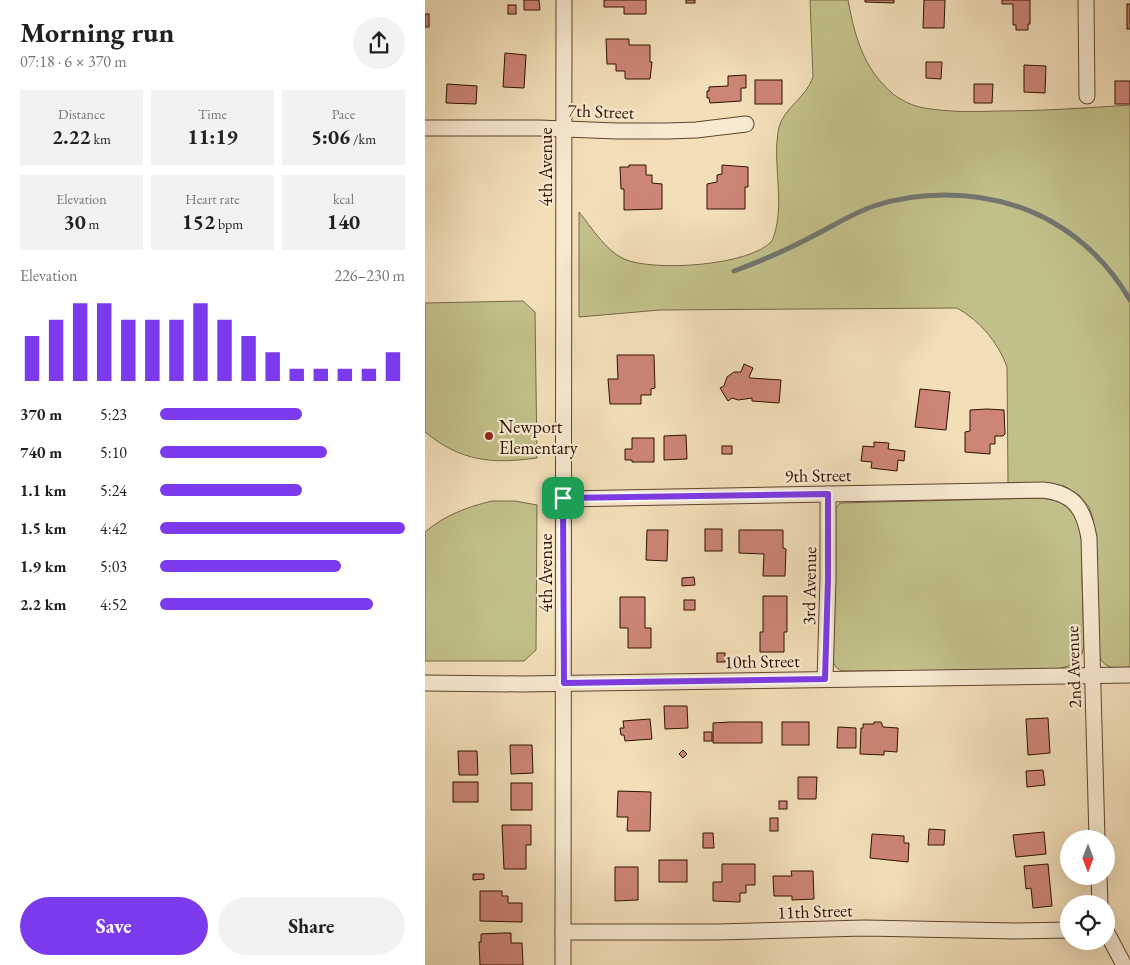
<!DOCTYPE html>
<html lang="en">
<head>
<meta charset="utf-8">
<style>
	:root { --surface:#fff; --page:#f2f2f2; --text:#202124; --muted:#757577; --accent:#7c3aed }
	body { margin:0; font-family:"EB Garamond",serif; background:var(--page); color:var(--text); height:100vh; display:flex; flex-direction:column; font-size:19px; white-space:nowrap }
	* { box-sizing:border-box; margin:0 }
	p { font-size:16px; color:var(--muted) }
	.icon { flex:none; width:28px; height:28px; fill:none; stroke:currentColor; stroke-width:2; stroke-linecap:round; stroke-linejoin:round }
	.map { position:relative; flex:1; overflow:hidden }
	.side { display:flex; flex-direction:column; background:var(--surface); width:425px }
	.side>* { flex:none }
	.needle { width:32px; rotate:180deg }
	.fabs { position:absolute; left:635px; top:830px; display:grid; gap:10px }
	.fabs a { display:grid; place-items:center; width:55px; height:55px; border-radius:50%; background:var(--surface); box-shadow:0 5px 20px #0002; font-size:25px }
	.pin { position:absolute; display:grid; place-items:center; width:42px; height:42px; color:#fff; margin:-21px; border-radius:10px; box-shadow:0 2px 8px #0006 }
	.round { display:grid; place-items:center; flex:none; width:52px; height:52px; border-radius:26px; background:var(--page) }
	.summary { display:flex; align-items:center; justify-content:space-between; height:85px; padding:0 20px }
	h1 { font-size:28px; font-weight:700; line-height:38px }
	.metrics { display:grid; grid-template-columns:repeat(3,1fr); gap:8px; height:85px; padding:5px 20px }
	.metrics div { display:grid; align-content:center; border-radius:0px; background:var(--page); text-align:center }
	.metrics b { font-size:21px; font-weight:700 }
	.metrics small { font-size:14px; font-weight:400 }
	.metrics p { font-size:14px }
	.chart { height:140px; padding:10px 20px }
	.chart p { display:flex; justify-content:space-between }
	.chart svg { width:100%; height:90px; margin-top:5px; stroke:var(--accent); stroke-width:6 }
	.button { display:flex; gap:10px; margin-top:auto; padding:10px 20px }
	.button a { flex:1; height:58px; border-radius:30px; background:var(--accent); color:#fff; font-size:20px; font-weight:700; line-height:58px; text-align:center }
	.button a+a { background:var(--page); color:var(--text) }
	ul { padding:0 20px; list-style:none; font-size:16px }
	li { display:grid; grid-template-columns:80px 60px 1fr; align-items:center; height:38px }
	li i { height:12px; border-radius:6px; background:var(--accent) }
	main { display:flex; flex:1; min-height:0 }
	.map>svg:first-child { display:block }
	.green { fill:#c2c08a; stroke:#786845 }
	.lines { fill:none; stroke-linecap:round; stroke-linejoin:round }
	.stream { stroke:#72766f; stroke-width:5 }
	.building { fill:#cd8576; stroke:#2e1100 }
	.minor-casing { stroke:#5f442e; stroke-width:17 }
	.minor { stroke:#f7ead1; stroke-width:15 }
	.route-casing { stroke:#fff; stroke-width:10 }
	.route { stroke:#7c3aed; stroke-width:6 }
	.poi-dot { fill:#8f2418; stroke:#f7ead1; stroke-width:2 }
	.labels { text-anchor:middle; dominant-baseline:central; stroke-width:4.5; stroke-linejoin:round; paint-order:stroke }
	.street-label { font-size:18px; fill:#2e1100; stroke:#f7ead1 }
	.poi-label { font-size:18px; fill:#2e1100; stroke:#f7ead1; text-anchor:start }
</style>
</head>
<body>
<main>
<section class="side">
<div class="summary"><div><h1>Morning run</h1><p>07:18 · 6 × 370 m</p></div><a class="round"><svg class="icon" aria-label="share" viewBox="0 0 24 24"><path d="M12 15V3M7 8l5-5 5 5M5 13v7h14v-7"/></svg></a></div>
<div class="metrics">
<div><p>Distance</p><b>2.22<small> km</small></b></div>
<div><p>Time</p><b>11:19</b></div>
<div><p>Pace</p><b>5:06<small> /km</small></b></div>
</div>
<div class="metrics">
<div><p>Elevation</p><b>30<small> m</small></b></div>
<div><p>Heart rate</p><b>152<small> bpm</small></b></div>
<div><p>kcal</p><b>140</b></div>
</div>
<div class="chart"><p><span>Elevation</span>226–230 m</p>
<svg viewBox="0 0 160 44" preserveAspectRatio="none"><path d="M5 44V22M15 44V14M25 44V6M35 44V6M45 44V14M55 44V14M65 44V14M75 44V6M85 44V14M95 44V22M105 44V30M115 44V38M125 44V38M135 44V38M145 44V38M155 44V30"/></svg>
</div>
<ul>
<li><b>370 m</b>5:23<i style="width:58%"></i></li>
<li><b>740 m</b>5:10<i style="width:68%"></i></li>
<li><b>1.1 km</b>5:24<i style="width:58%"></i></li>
<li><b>1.5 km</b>4:42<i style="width:100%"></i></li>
<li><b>1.9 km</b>5:03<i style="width:74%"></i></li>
<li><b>2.2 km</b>4:52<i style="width:87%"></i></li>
</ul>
<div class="button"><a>Save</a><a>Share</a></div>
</section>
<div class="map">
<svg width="705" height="965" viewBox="0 0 705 965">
	<rect width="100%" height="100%" fill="#f2dfb8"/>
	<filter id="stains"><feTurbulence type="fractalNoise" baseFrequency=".004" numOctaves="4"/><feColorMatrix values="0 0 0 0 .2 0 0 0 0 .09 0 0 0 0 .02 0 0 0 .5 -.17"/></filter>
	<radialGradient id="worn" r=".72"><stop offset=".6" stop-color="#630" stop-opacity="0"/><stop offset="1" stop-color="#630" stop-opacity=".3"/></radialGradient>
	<g class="green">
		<path d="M385 0H423C430 37 438 68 468 94 477 101 488 106 499 108 523 112 548 112 572 111 616 111 661 108 705 105V667C692 668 680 670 674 656L671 535 667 515 664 507 654 495 639 486 622 483H583L582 367C573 342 555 321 532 308L235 310 154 317V212C167 228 180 250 199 259 228 272 325 266 347 241 362 205 346 164 354 127 359 108 381 98 388 77Z"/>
		<path d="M98 301 110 312 112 458C67 464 37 462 0 432V303Z"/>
		<path d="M613 498C628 499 641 502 649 516 660 534 657 560 657 580 658 602 658 624 659 645L657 654 650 664 630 670 419 671C412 670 409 666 408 660L410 509 415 503Z"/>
		<path d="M67 501H90L112 505 111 650 99 661H0V532C20 515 42 507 67 501Z"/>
	</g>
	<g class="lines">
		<path class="stream" d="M309 271C336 261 362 250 388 236 408 226 428 213 449 206 473 198 495 195 520 195 599 195 665 232 705 300"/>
	</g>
	<g class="building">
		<path d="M99 0H114L115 10H99Z"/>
		<path d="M179 0H221V14H199V7H179Z"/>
		<rect x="261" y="0" width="9" height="3"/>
		<path d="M440 0H469V3L440 2Z"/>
		<path d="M499 0H520L519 28H498Z"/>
		<path d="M577 0H605V24H603V30H591V25H588V4H577Z"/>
		<rect x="702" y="4" width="3" height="25"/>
		<rect x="83" y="5" width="8" height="9"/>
		<rect x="0" y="14" width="4" height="13"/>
		<path d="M181 39H204V45H225V62H227L225 79H201L200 78V71H191V64H182Z"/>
		<path d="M80 53 101 55 99 88 78 87Z"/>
		<path d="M501 62H517L516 79 501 78Z"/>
		<path d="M599 65 621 66 620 93 599 92Z"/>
		<path d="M321 75V88H316V101L285 103 284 98H282V91H284V87L303 86V76Z"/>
		<rect x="330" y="80" width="27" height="24"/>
		<rect x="690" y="81" width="15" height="23"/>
		<path d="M22 84 52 86 51 104 21 103Z"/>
		<path d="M549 84H568L567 103H549Z"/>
		<path d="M204 165H221V175H227V183L237 184V209L199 210V189H196L195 167H204Z"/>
		<path d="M297 165 323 167V187H320V209H282V184L292 182V175L297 174Z"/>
		<path d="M192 355H229L230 388 226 389V395H216V404H185L183 379H193Z"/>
		<path d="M319 364 328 368 324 377 325 378 356 380 354 403 327 401V398L313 400 307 398 303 401 295 388 299 386 302 377 309 372H316Z"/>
		<path d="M495 389 525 392 521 430 490 427Z"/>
		<path d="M562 409 579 410 580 434 578 436H570V444H565V454L540 452V432L545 431V410Z"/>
		<path d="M261 435 262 459 239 460V436Z"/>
		<path d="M207 438H229V462H207V460H200V449H207Z"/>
		<path d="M449 442 464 443 463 449 480 451 479 461 473 460 472 471 446 468 447 462 436 461 438 446 449 447Z"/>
		<rect x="297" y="446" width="10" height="8"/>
		<rect x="280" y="529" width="17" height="22"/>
		<path d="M222 530H243L242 561 221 560Z"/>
		<path d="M314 530H358V548L361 549 360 576H338L339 554 314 553Z"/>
		<path d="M269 577 270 585 257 586V578Z"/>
		<path d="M338 596H362V632H359V652H335V632H338Z"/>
		<path d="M195 597H220V628H226V648H203V628H195Z"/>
		<rect x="259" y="600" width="11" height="10"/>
		<rect x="292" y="653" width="8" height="9"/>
		<path d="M239 706H262L263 728 240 729Z"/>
		<path d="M623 718 625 753 603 755 601 719Z"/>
		<path d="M225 719 227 739 200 741 199 735H196L195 728H199L198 721Z"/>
		<path d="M305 722H337V743H288V723Z"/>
		<rect x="357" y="722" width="27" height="23"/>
		<path d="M449 722H456L458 727 473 728 472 752 459 751V755L435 754 436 728H438V724H449Z"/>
		<path d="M413 727 431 728V748H412Z"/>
		<rect x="279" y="732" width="8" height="9"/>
		<path d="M85 745H107L108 773 86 774Z"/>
		<path d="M258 750 262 754 258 758 254 754Z"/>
		<path d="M33 751H52L53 775H34Z"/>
		<path d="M618 770 620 785 602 787 601 771Z"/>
		<path d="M373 777H392L391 799H373Z"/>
		<rect x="28" y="782" width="25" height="20"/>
		<rect x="86" y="783" width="21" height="27"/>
		<path d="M193 791 226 792 225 831H202L203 817H192Z"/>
		<rect x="354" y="801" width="8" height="8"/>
		<rect x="345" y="818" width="8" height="13"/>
		<path d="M77 825H106V845H101V869H79Z"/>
		<path d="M504 829 520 830 519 845H503Z"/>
		<path d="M619 832 621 854 591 857 588 835Z"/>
		<path d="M278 833H288L289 848H278Z"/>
		<path d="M447 834 479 836V843H484L483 862 445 858Z"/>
		<rect x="234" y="860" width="28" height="22"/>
		<path d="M297 864H330V885H321V893H315V902L288 901V882H297Z"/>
		<path d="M623 864 627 906 608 908 606 888 601 889 599 866Z"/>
		<path d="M190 867H213V900L190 901Z"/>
		<path d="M366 871H388L389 899 367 900V896H349L348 876H367Z"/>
		<path d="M48 874H59V879L48 880Z"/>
		<path d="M55 891H77V896H83V903H97V922L55 921Z"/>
		<path d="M78 933H86V943H97L98 965H55L54 942H56V934Z"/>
	</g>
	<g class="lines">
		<defs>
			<g id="minor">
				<path d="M661 0 662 96"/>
				<path d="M0 128H114L192 131H242L271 130 321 124"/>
				<path d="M138 499 618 490C649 493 659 509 664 538L672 839"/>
				<path d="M400 679 403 579V494"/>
				<path d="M0 683 96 684 705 675"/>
				<path d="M674 876 675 904"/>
				<path d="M681 931 699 965"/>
				<path d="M138 932H293L440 928 590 931 644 930"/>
				<path d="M138 965 139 0"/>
			</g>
		</defs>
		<use href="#minor" class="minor-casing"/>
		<use href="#minor" class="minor"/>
	</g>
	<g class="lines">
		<defs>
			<path id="route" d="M403 494V579L400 679 139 683 138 498Z"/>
		</defs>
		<use href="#route" class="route-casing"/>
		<use href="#route" class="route"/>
	</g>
	<circle class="poi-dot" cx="64" cy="436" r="5"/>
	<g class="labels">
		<g class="street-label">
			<text transform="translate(176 111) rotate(2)">7th Street</text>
			<text transform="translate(120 167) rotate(-90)">4th Avenue</text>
			<text transform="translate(393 475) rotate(-1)">9th Street</text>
			<text transform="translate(120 573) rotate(-90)">4th Avenue</text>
			<text transform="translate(384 586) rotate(-89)">3rd Avenue</text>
			<text transform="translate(337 661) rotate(-1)">10th Street</text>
			<text transform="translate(648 667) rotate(-92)">2nd Avenue</text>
			<text transform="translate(390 911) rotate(-2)">11th Street</text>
		</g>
		<g class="poi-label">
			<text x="74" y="426">Newport<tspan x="74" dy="21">Elementary</tspan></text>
		</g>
	</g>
	<rect width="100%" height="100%" filter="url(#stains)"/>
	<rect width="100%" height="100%" fill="url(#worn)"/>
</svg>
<div class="fabs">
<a><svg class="needle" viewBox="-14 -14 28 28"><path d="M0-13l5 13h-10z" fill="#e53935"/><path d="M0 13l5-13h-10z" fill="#757577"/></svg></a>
<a><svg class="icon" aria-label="locate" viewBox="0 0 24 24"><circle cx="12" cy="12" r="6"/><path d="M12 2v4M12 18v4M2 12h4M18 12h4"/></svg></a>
</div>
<div class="pin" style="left:138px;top:498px;background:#1e9e55"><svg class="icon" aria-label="arrive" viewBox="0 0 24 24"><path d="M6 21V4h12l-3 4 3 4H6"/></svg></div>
</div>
</main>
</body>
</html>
